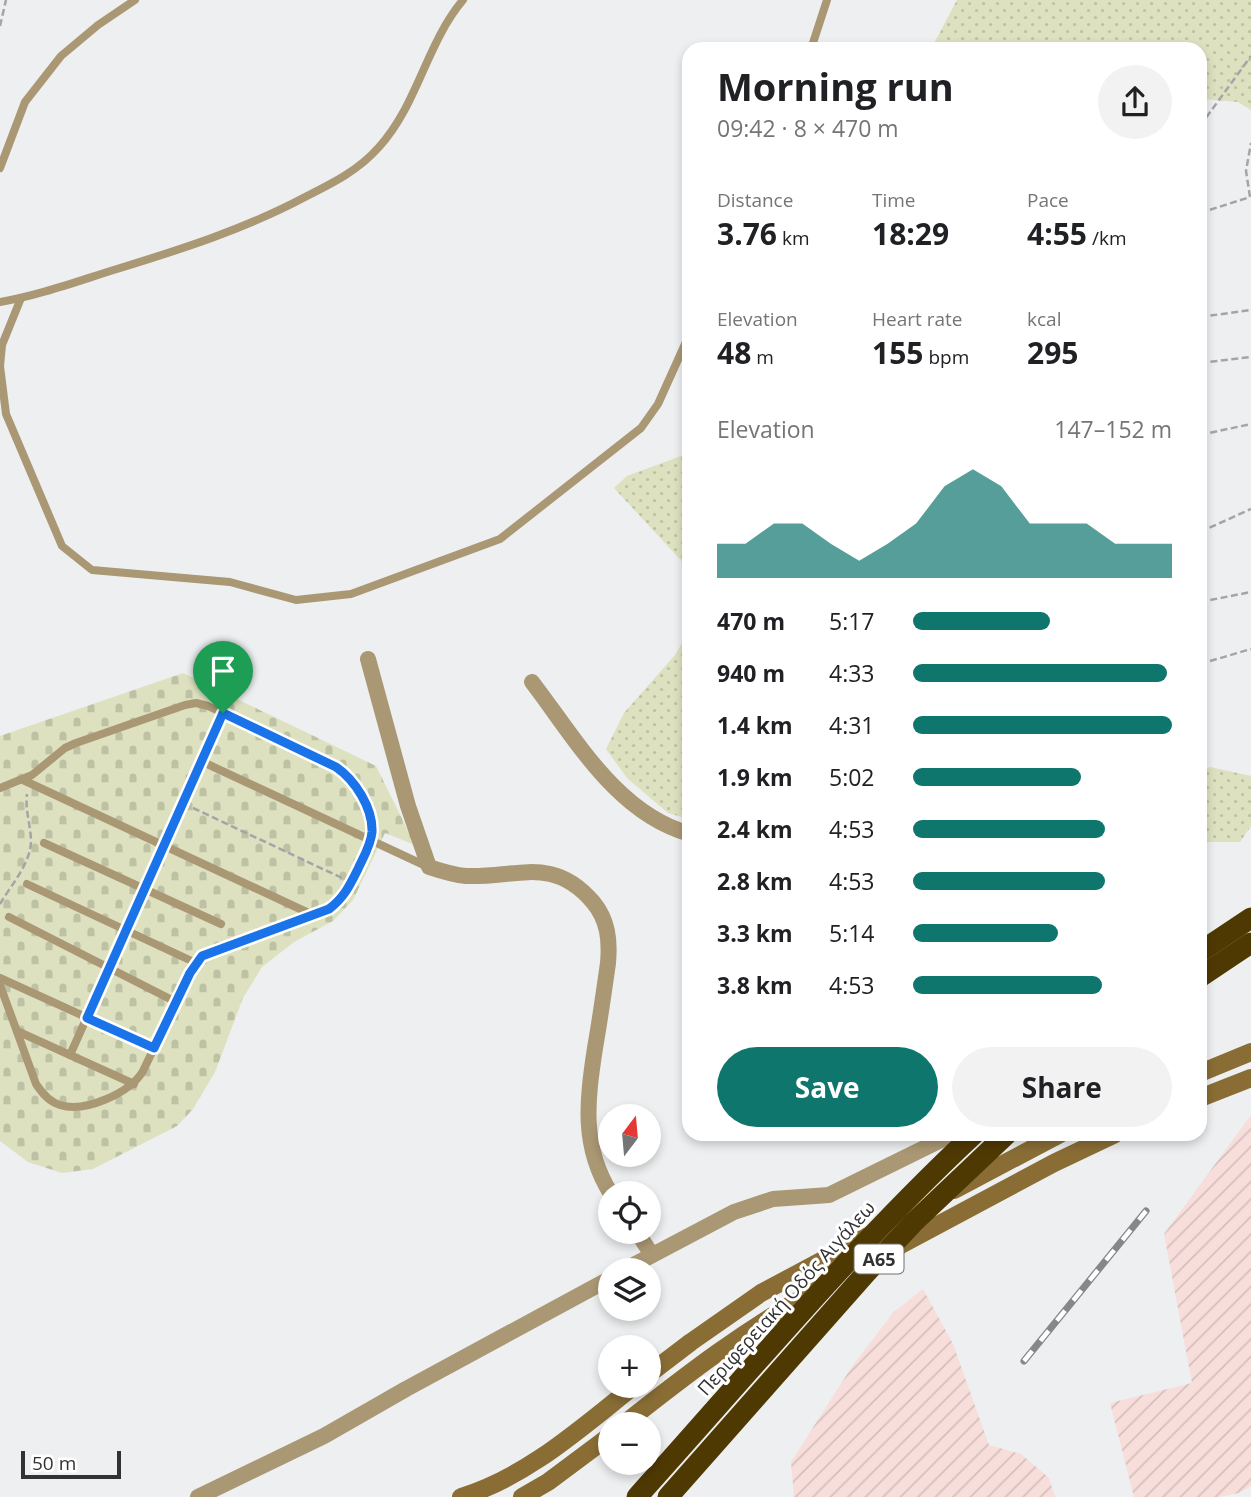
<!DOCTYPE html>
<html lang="en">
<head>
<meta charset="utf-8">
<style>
	:root { --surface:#fff; --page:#f2f2f2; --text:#202124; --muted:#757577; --accent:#0f766e }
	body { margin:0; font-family:"Open Sans",sans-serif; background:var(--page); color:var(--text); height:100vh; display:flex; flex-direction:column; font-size:26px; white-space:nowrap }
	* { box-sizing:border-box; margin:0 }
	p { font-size:23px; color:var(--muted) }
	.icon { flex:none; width:38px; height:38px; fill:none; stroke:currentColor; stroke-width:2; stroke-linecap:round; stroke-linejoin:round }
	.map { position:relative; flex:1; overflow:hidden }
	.panel { position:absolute; left:682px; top:42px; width:525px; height:1099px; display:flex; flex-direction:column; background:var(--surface); border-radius:21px; box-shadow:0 4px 10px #0003 }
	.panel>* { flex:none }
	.needle { width:46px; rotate:16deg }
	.buttons { position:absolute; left:598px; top:1104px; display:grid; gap:14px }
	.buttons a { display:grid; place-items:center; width:63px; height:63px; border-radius:50%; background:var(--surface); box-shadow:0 4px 10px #0003; font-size:35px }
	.scale { position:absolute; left:21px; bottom:18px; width:100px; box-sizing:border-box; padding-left:7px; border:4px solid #323233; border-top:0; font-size:19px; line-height:24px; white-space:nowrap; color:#323233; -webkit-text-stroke:5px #fff; paint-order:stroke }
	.pin { position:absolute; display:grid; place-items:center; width:60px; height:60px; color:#fff; margin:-72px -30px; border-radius:50% 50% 50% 0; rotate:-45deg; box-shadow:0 0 7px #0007 }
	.pin .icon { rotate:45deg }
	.round { display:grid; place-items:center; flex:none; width:74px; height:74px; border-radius:37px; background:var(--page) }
	.headline { display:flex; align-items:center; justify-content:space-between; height:119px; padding:0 35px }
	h1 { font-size:38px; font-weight:700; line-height:52px }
	.figures { display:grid; grid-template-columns:repeat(3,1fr); gap:10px; height:119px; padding:7px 35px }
	.figures div { display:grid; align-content:center }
	.figures b { font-size:30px; font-weight:700 }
	.figures small { font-size:19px; font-weight:400 }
	.figures p { font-size:19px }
	.chart { height:196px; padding:14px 35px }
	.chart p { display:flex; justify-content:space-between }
	.chart svg { width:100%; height:126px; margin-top:7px; fill:var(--accent); opacity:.7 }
	.action { display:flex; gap:14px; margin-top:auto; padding:14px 35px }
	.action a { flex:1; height:80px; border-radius:42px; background:var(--accent); color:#fff; font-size:28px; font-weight:700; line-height:80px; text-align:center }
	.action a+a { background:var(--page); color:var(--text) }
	ul { padding:0 35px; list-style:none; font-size:23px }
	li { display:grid; grid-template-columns:112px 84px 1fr; align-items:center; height:52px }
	li i { height:18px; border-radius:9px; background:var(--accent) }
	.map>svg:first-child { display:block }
	.industrial { fill:url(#industrial-furrows) }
	.grass { fill:url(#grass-dots) }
	.cemetery { fill:url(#cemetery-stones) }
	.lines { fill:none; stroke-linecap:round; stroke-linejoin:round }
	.path { stroke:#a4a5a6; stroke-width:2.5; stroke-dasharray:7 3.5; stroke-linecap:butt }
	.lane { stroke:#aa9774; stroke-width:8 }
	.street { stroke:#aa9774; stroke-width:16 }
	.secondary { stroke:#896d35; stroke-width:18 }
	.highway { stroke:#4f3903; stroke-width:21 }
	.rail-casing { stroke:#868788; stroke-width:7 }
	.rail { stroke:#fff; stroke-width:4.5; stroke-dasharray:13; stroke-linecap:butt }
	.route-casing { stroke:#fff; stroke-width:14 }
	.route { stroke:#1a73e8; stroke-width:9 }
	.labels { text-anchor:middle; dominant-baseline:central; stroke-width:6; stroke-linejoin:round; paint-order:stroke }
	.shield { fill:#fff; stroke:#707070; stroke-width:2 }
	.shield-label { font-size:18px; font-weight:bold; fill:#323233 }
	.street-label { font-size:19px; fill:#323233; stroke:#fff }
</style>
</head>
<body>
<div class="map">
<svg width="1251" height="1497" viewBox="0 0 1251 1497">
	<defs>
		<pattern id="industrial-furrows" width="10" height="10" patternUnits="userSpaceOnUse" patternTransform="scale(1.75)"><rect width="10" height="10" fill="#f8deda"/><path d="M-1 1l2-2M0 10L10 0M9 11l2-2" fill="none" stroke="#d5bfbc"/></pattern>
		<pattern id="grass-dots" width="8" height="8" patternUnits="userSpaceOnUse" patternTransform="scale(1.75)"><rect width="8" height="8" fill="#dde1c0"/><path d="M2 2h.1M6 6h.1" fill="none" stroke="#bec2a5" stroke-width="1.8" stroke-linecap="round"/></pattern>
		<pattern id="cemetery-stones" width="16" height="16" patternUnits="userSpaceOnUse" patternTransform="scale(1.75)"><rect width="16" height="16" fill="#dde1c0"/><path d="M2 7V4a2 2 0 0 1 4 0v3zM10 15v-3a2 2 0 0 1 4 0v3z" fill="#bec2a5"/></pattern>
	</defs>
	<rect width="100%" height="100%" fill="#edeff0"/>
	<g class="industrial">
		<path d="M1251 1115V1486L1239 1493 1219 1497H1134L1110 1403 1192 1383 1164 1234Z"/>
		<path d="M923 1289 953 1344 989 1445 1021 1454 1049 1478 1055 1497H794L791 1462 853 1365 893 1313Z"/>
	</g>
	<g class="grass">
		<path d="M957 0H1251V110L1238 102 1201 99 1200 49H931Z"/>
		<path d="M689 453H690L689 569 614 488 627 476Z"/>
		<path d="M689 631V819L668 813 627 778 606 749 624 713 675 655Z"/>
		<path d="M1210 767 1251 776V826L1240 842H1201V772Z"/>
	</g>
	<path class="cemetery" d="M183 673 376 766 415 845 385 833 353 900 333 921 294 942 262 967 243 998 215 1072 193 1109 177 1126 93 1169 62 1173 28 1162 0 1141V736Z"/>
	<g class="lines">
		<g class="path">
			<path d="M0 26 6 0"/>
			<path d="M1200 126 1251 56"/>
			<path d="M1250 197 1246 171 1251 143"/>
			<path d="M1200 213 1250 197"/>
			<path d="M1200 317 1251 310"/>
			<path d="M1200 363 1251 357"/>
			<path d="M1200 435 1251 424"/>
			<path d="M1200 532 1251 509"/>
			<path d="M1200 602 1251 592"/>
			<path d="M1200 664 1251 649"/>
			<path d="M193 808 342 878"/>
			<path d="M0 904C11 885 32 862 31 839 30 823 25 809 27 794"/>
		</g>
		<g class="lane">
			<path d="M811 49 827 0"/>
			<path d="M0 168 25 102 61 56 98 25 135 0"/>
			<path d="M21 298 2 345 0 366 6 414 62 546 92 570 230 582 296 600 351 594 500 539 641 428 658 404 690 333"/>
			<path d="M0 302C40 295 78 281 117 269 182 249 245 229 305 197 333 183 359 170 379 147 418 104 426 44 463 0"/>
			<path d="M203 762 426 866"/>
			<path d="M23 780 313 915"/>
			<path d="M0 788 32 775 65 748 76 743 185 705 196 703 208 706 336 767C354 780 373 808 372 832 371 845 363 857 358 869 350 885 344 898 329 909L202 956 190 973 143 1071C130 1093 85 1113 60 1105 49 1102 42 1093 36 1084L0 985"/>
			<path d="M44 843 221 924"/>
			<path d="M27 884 196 963"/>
			<path d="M9 917 176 1002"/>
			<path d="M0 978 154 1048"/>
			<path d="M17 1031 134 1084"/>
			<path d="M70 1055 223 713"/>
		</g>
		<g class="street">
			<path d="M368 659 408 806 429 867C441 871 453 875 466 876 517 878 553 855 593 902 608 920 610 940 608 963 604 991 600 1020 595 1048 587 1101 581 1146 611 1194"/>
			<path d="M532 682C575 738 617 814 690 834"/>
			<path d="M637 1232 652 1255"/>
			<path d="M624 1270 734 1212 773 1199 829 1195 953 1134"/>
			<path d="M198 1497 324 1436 406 1389 611 1278"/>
		</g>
		<g class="secondary">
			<path d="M1200 1073 1251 1052"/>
			<path d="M1200 1098 1251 1078"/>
			<path d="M954 1190 1060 1134"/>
			<path d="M893 1249 1054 1163 1115 1134"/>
			<path d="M649 1374 691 1342 761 1293 868 1236"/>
			<path d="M624 1424C686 1375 748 1327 819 1289"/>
			<path d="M461 1497C527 1477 581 1428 634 1386"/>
			<path d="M522 1497 548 1482 611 1435"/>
		</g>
		<g class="highway">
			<path d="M1200 952 1251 918"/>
			<path d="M1200 977 1251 943"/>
			<path d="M637 1497C747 1375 853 1247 974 1134"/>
			<path d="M668 1497 866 1273 913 1223 1007 1134"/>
		</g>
		<defs>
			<path id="rail" d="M1024 1361 1146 1211"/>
		</defs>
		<use href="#rail" class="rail-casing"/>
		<use href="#rail" class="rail"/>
	</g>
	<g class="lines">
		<defs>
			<path id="route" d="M223 713 336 767C355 780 373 808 372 832 371 845 363 858 358 869 350 885 344 898 329 909L202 956 190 973 154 1048 87 1018Z"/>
		</defs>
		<use href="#route" class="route-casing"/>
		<use href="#route" class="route"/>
	</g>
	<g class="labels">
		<rect class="shield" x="854.5" y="1244.5" width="49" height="29" rx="5"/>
		<g class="shield-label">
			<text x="879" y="1259">Α65</text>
		</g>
		<g class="street-label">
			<text transform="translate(786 1298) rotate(-48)">Περιφερειακή Οδός Αιγάλεω</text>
		</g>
	</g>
</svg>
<div class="buttons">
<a><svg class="needle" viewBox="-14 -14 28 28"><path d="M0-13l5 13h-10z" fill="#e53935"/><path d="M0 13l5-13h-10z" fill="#757577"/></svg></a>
<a><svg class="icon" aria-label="locate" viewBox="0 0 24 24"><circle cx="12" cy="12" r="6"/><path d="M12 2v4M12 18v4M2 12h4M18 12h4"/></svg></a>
<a><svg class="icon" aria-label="layers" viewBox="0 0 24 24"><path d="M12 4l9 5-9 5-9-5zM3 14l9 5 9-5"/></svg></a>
<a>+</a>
<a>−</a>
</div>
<div class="scale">50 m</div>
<div class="pin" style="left:223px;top:713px;background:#1e9e55"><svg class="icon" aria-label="arrive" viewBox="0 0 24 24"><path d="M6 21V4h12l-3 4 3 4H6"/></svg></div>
<section class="panel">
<div class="headline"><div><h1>Morning run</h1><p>09:42 · 8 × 470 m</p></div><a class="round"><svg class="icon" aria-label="share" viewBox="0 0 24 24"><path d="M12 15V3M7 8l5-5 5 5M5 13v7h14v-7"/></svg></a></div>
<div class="figures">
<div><p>Distance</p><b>3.76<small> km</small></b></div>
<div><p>Time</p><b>18:29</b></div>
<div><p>Pace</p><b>4:55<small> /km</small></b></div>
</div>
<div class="figures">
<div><p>Elevation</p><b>48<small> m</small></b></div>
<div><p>Heart rate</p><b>155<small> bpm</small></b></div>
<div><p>kcal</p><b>295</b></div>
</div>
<div class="chart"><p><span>Elevation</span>147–152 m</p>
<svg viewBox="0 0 160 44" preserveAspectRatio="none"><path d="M0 44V32L10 32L20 25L30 25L40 32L50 38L60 32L70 25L80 12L90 6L100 12L110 25L120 25L130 25L140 32L150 32L160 32V44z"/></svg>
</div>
<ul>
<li><b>470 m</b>5:17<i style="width:53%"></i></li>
<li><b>940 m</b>4:33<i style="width:98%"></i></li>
<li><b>1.4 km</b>4:31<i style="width:100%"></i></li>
<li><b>1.9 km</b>5:02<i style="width:65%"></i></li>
<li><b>2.4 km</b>4:53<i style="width:74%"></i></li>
<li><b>2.8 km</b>4:53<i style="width:74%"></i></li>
<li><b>3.3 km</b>5:14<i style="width:56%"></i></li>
<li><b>3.8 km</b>4:53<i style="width:73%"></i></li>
</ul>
<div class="action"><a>Save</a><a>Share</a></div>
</section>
</div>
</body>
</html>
